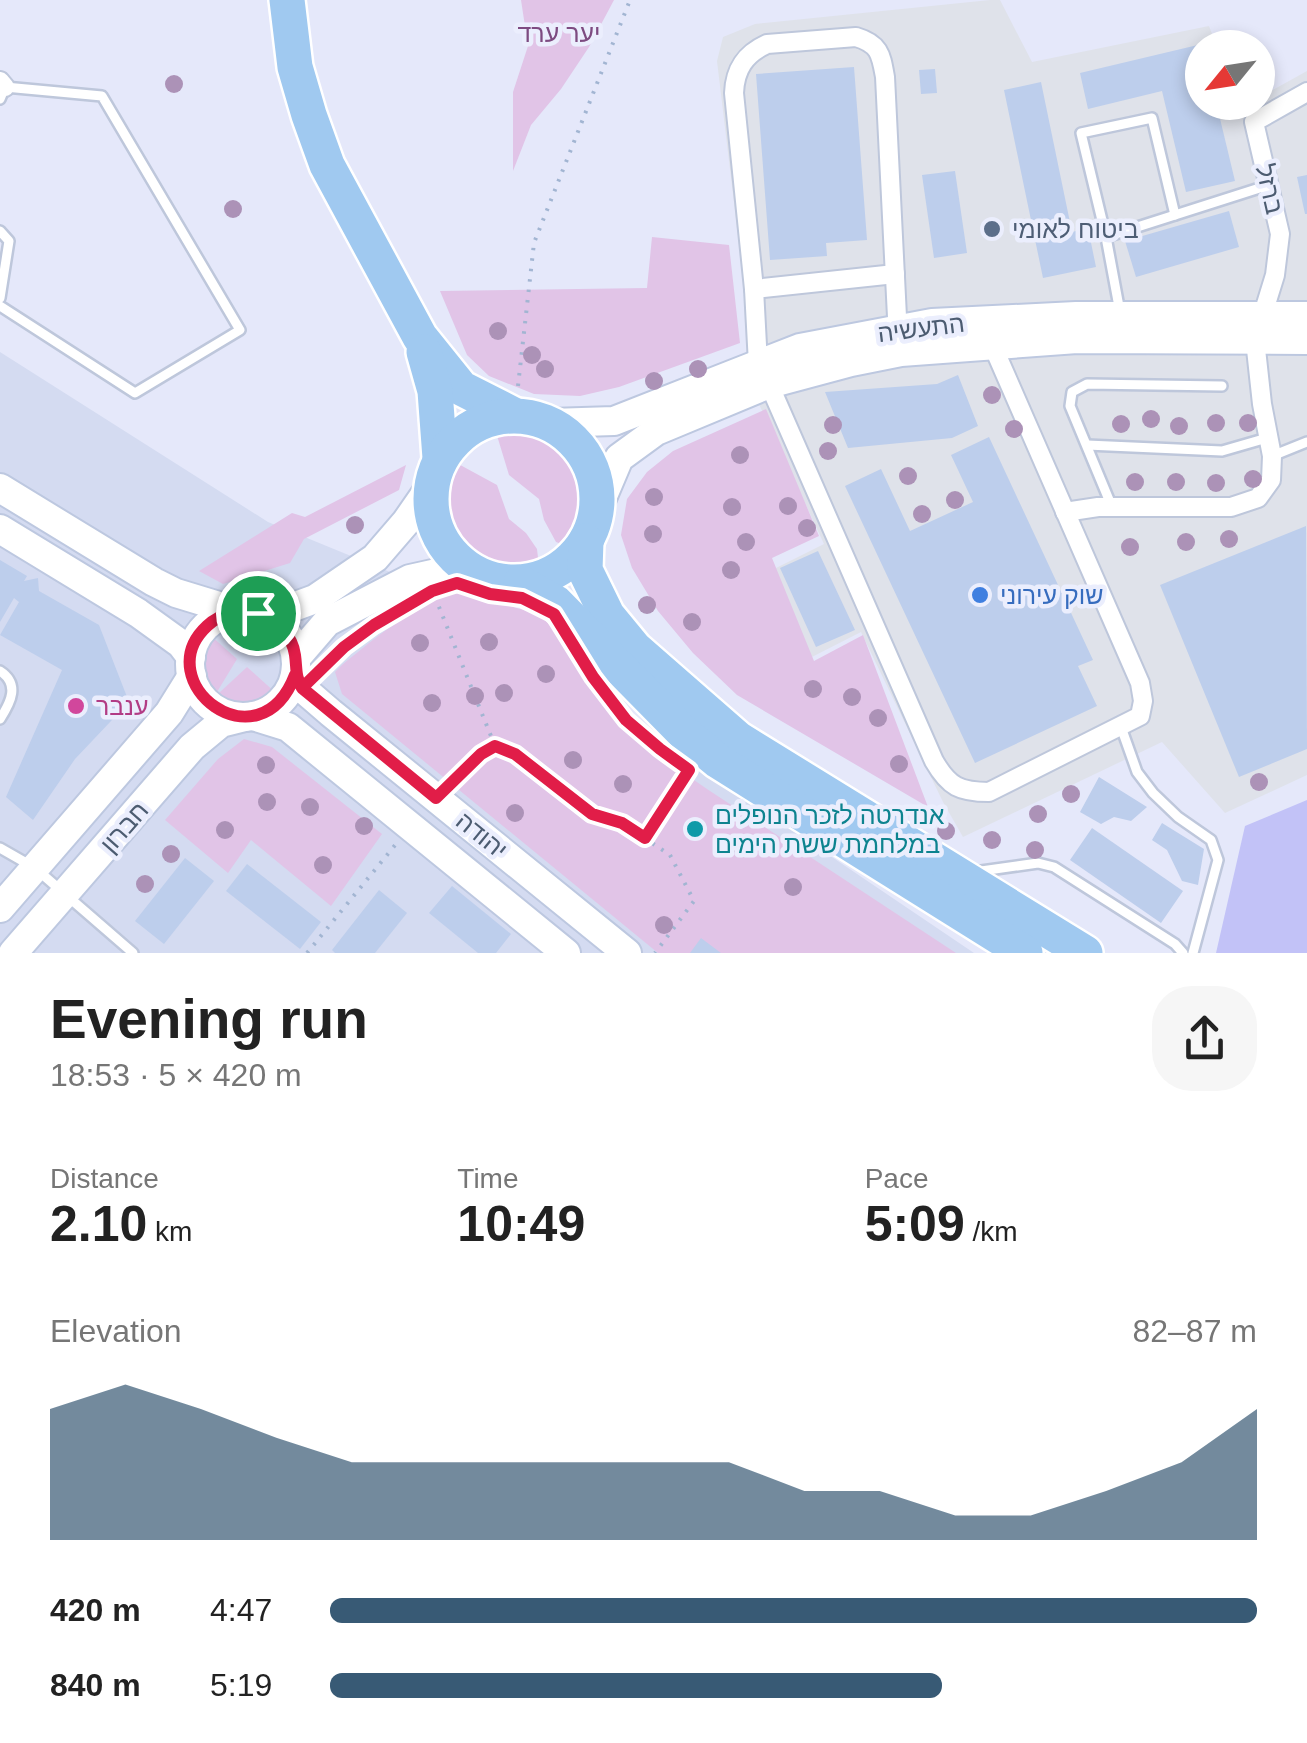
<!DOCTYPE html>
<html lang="en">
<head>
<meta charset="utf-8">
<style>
	:root { --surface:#fff; --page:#f6f6f6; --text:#222; --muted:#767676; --accent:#385a75 }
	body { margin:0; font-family:Helvetica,Heebo,sans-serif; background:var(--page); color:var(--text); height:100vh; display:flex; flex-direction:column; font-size:38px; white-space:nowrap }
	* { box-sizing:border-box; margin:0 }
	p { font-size:32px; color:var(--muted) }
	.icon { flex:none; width:55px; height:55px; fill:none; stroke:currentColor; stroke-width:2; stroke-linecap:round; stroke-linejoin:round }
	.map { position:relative; height:953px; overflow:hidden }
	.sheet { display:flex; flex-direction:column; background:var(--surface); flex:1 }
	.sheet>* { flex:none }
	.needle { width:65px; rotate:240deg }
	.tools { position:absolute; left:1185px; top:30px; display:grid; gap:20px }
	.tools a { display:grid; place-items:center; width:90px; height:90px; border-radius:50%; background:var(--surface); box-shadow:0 5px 15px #0003; font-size:50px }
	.pin { position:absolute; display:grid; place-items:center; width:85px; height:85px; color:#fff; margin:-42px; border:5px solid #fff; border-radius:50%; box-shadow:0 2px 10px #0007 }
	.round { display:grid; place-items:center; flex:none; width:105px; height:105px; border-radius:40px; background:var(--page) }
	.head { display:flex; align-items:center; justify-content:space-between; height:170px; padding:0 50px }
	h1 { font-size:55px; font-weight:700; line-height:75px }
	.metrics { display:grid; grid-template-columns:repeat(3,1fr); gap:15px; height:170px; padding:10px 50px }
	.metrics div { display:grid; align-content:center }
	.metrics b { font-size:50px; font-weight:700 }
	.metrics small { font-size:28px; font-weight:400 }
	.metrics p { font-size:28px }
	.chart { height:280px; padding:20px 50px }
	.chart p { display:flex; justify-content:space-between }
	.chart svg { width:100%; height:180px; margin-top:10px; fill:var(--accent); opacity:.7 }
	ul { padding:0 50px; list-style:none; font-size:32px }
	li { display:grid; grid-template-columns:160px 120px 1fr; align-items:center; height:75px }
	li i { height:25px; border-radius:12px; background:var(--accent) }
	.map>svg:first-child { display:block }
	.residential { fill:#d4dbf1 }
	.industrial { fill:#dfe2ea }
	.green { fill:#e1c4e7 }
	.sand { fill:#c2c2f7 }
	.building { fill:#bdceec }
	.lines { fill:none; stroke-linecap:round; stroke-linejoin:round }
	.lane-casing { stroke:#bec7db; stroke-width:14 }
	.street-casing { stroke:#bec7db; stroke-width:22 }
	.secondary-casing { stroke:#bdc8e0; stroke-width:32 }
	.highway-casing { stroke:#fff; stroke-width:40 }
	.path { stroke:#a2b5d2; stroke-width:4; stroke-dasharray:2.5 8; stroke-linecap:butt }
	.lane { stroke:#fff; stroke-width:9 }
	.street { stroke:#fff; stroke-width:18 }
	.secondary { stroke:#fff; stroke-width:28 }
	.highway { stroke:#a0c9f0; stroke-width:35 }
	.tree { fill:#ac92b7 }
	.route-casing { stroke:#fff; stroke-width:20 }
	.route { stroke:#e11d48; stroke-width:12 }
	.service-dot { fill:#5c6f8a; stroke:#ebeefd; stroke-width:4 }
	.shop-dot { fill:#3f7fe0; stroke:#ebeefd; stroke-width:4 }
	.hotel-dot { fill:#d1479c; stroke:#ebeefd; stroke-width:4 }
	.culture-dot { fill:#0f9aa8; stroke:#ebeefd; stroke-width:4 }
	.labels { text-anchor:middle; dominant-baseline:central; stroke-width:9; stroke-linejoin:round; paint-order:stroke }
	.park-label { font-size:25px; fill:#7d4b81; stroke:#ebeefd }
	.street-label { font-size:25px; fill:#4c5c71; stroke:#ebeefd }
	.service-label { font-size:25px; fill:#4e5e75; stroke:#ebeefd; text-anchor:start }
	.shop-label { font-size:25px; fill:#366cbe; stroke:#ebeefd; text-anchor:start }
	.hotel-label { font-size:25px; fill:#b23c85; stroke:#ebeefd; text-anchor:start }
	.culture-label { font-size:25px; fill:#0d838f; stroke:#ebeefd; text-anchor:start }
</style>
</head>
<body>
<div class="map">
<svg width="1307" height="953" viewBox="0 0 1307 953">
	<rect width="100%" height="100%" fill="#e5e8fa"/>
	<path class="residential" d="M0 352 268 522 429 588 477 599 545 622 629 720 974 953H0Z"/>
	<path class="industrial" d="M990 0H1000L1032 62 1209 26 1217 47 1202 48V102L1236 103 1239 108 1250 103 1258 102V98L1307 71V775L1225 813 1162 742 963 837 943 802 861 632 804 661 764 574 824 544 758 402 717 61 723 37 755 24Z"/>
	<g class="green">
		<path d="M521 0H614L589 47 561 89 531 125 513 171V92L528 46Z"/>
		<path d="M652 237 729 245 740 343 619 387 580 396 534 394 489 376 467 355 440 291 647 288Z"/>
		<path d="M766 409 819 536 772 558 814 661 863 635 928 807 737 695 693 653 658 611 632 568 621 535 627 499 647 472 673 451Z"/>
		<path d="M508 427C518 429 529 429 539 433 573 449 592 489 578 525 576 532 570 539 567 546L556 542 544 520 539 499 509 475 495 429Z"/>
		<path d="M451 460 497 485 509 519 526 533 537 549 539 566C484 583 428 541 442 482 444 475 448 467 451 460Z"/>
		<path d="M406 465 399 490 304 539 290 563 223 584 199 571 292 513 305 517Z"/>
		<path d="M456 591 538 614 556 629 588 679 617 719 639 742 707 789 956 953H658L342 694 335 672 342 665C381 633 409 610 456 591Z"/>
		<path d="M210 635 237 659 217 692 219 693 247 667 277 694C231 729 182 685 210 635Z"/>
		<path d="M244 739 272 747 382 834 331 906 251 840 228 873 165 820 218 759Z"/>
	</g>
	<path class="sand" d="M1307 800V953H1216L1245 826Z"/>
	<g class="building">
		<path d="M1202 44V102H1216L1235 181 1186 192 1162 91 1088 109 1080 73Z"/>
		<path d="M854 67 867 240 826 243 827 256 770 260 756 74Z"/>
		<path d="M935 69 937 93 921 94 919 70Z"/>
		<path d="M1041 82 1072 232 1088 228 1096 267 1043 278 1004 90Z"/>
		<path d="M955 171 967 253 934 258 922 175Z"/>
		<path d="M1307 175V214H1305L1297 177Z"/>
		<path d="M1229 211 1239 247 1136 277 1125 241Z"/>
		<path d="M958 375 978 426 952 438 848 448 825 392 937 384Z"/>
		<path d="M989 437 1093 660 1078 666 1097 706 975 763 845 486 881 469 910 531 973 502 951 455Z"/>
		<path d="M1306 526 1307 749 1239 777 1160 585Z"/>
		<path d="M818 551 855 630 816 647 780 568Z"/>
		<path d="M0 560 27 576 24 581 38 578 39 591 99 625 129 702 75 759 33 820 6 797 62 670 0 635 19 602 14 598 0 622Z"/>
		<path d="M1099 777 1147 807 1131 821 1114 817 1101 824 1080 812Z"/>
		<path d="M1162 823 1204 849 1198 885 1182 881 1167 850 1152 840Z"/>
		<path d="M1092 828 1183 891 1161 923 1070 860Z"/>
		<path d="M185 858 214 881 164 944 135 921Z"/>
		<path d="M247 864 321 922 300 949 226 891Z"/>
		<path d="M452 886 511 934 496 953H478L429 913Z"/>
		<path d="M379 890 407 913 375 953H335L332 950Z"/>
		<path d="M701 938 721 953H690Z"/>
	</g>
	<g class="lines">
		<defs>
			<g id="lane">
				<path d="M0 99 5 87 102 96 240 330 135 393 0 306"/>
				<path d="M0 231 9 241 0 298"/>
				<path d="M1106 237 1081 133 1152 118 1175 215"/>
				<path d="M1120 312 1106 237 1269 185"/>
				<path d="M1087 445 1222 451 1267 438"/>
				<path d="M1272 456 1307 442"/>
				<path d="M1112 507 1070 406 1072 392 1087 384 1222 386"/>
				<path d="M0 671C20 684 11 702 0 719"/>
				<path d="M1121 727 1137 772 1153 793 1178 817 1211 840 1218 860 1193 953"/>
				<path d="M0 848 35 868 133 953"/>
				<path d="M974 872 1038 863 1054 867 1175 944 1183 953"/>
			</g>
			<g id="street">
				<path d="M0 81 5 87"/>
				<path d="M754 289 895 274"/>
				<path d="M898 337 885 77C881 55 880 44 856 37L767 44C745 54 735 69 734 93L754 289 758 364 769 384 934 761C949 787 960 792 989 792L1140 716 1143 701 1140 683 992 344 991 336"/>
				<path d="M1065 512 1098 507H1231L1258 498 1271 480 1272 456 1262 404 1255 340 1275 275 1280 234 1254 122 1307 92"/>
			</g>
			<g id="secondary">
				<path d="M550 423 614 421 800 348 932 323 1076 316H1307"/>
				<path d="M0 488 154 582 176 593 235 611"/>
				<path d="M597 510 619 458 656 431 769 384 851 362 901 352 1077 339 1307 340"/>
				<path d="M0 529 138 613 181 644 191 657"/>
				<circle cx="243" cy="664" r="53"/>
				<path d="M258 613 296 606 315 599 375 558 406 522 431 486"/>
				<path d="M296 658 327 622 410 579 437 573 476 574"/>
				<path d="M295 675 302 688 331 713 627 953"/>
				<path d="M253 716 288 727 566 953"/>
				<path d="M0 908 169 713 192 676"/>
				<path d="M13 953 192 747 221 723 245 717"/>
			</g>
			<g id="highway">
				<path d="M287 0 295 67 309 115 327 165 420 337 461 388 514 415"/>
				<path d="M424 352 435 391 440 458"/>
				<circle cx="514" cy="499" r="83"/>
				<path d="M586 541 585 570 607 615 635 649 738 739 1085 953"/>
				<path d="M521 583 556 603 684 733 718 761 1025 953"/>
			</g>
		</defs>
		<use href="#lane" class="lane-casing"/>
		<use href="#street" class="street-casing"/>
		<use href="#secondary" class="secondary-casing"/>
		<use href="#highway" class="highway-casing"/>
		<g class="path">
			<path d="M518 386 534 243 630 0"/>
			<path d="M435 597 495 746"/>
			<path d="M323 667 362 634"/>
			<path d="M617 708 641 733"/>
			<path d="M454 781 481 754 495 746 515 754 592 814 622 823 670 855 694 901 655 953"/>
			<path d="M645 838 688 771"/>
			<path d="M307 953 396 844"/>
		</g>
		<use href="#lane" class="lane"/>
		<use href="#street" class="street"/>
		<use href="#secondary" class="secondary"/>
		<use href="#highway" class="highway"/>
	</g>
	<g class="tree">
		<circle cx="174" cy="84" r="9"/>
		<circle cx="233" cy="209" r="9"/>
		<circle cx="498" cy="331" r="9"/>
		<circle cx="532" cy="355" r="9"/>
		<circle cx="545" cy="369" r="9"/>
		<circle cx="698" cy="369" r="9"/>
		<circle cx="654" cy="381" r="9"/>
		<circle cx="992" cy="395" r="9"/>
		<circle cx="1151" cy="419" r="9"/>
		<circle cx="1216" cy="423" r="9"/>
		<circle cx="1248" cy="423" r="9"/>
		<circle cx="1121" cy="424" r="9"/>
		<circle cx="833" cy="425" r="9"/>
		<circle cx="1179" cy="426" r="9"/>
		<circle cx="1014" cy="429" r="9"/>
		<circle cx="828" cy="451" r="9"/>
		<circle cx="740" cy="455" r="9"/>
		<circle cx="908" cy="476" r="9"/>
		<circle cx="1253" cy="479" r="9"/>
		<circle cx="1135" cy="482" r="9"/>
		<circle cx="1176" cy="482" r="9"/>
		<circle cx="1216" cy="483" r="9"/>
		<circle cx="654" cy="497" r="9"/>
		<circle cx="955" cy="500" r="9"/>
		<circle cx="788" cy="506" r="9"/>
		<circle cx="732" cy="507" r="9"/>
		<circle cx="922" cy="514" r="9"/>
		<circle cx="355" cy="525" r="9"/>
		<circle cx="807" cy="528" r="9"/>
		<circle cx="653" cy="534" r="9"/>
		<circle cx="1229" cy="539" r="9"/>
		<circle cx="746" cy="542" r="9"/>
		<circle cx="1186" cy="542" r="9"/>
		<circle cx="1130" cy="547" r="9"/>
		<circle cx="731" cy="570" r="9"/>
		<circle cx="647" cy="605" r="9"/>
		<circle cx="692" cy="622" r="9"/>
		<circle cx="489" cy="642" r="9"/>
		<circle cx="420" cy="643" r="9"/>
		<circle cx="546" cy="674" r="9"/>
		<circle cx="813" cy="689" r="9"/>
		<circle cx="504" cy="693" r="9"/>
		<circle cx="475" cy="696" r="9"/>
		<circle cx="852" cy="697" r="9"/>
		<circle cx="432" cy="703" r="9"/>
		<circle cx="878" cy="718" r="9"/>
		<circle cx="573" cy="760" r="9"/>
		<circle cx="899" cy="764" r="9"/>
		<circle cx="266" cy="765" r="9"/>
		<circle cx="1259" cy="782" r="9"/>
		<circle cx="623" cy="784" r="9"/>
		<circle cx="1071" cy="794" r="9"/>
		<circle cx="267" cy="802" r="9"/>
		<circle cx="310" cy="807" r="9"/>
		<circle cx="515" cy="813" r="9"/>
		<circle cx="1038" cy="814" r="9"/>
		<circle cx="929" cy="815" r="9"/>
		<circle cx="364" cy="826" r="9"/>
		<circle cx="225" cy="830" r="9"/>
		<circle cx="946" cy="831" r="9"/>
		<circle cx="992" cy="840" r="9"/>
		<circle cx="728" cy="847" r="9"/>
		<circle cx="1035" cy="850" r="9"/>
		<circle cx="171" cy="854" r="9"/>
		<circle cx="323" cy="865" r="9"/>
		<circle cx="145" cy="884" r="9"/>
		<circle cx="793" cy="887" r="9"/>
		<circle cx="664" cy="925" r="9"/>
	</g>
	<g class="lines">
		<defs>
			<path id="route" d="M258 613C238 610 222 612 207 626 147 682 259 769 295 675L302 688 344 647 374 625 432 591 457 583 490 594 522 598 554 614 593 677 626 720 660 749 689 770 645 838 622 823 592 814 515 754 495 746 481 754 436 798 302 688C295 676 297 669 295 655 292 634 277 622 258 613"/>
		</defs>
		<use href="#route" class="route-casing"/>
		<use href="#route" class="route"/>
	</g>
	<circle class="service-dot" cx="992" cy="229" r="10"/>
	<circle class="shop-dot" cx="980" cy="595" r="10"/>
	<circle class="hotel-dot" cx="76" cy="706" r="10"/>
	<circle class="culture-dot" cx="695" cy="829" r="10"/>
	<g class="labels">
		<g class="park-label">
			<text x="559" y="33">יער ערד</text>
		</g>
		<g class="street-label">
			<text transform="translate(1270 189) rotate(77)">ברזל</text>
			<text transform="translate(921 328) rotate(-7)">התעשיה</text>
			<text transform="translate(124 827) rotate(-49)">חברון</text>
			<text transform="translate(482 835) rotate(39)">יהודה</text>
		</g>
		<g class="service-label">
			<text x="1012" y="229">ביטוח לאומי</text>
		</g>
		<g class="shop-label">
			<text x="1000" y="595">שוק עירוני</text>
		</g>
		<g class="hotel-label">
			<text x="96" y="706">ענבר</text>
		</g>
		<g class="culture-label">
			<text x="715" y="815">אנדרטה לזכר הנופלים<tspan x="715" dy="29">במלחמת ששת הימים</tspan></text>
		</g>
	</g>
</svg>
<div class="tools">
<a><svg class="needle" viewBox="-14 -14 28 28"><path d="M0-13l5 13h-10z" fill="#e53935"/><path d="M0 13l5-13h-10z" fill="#767676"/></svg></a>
</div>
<div class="pin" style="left:258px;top:613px;background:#1e9e55"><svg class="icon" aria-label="arrive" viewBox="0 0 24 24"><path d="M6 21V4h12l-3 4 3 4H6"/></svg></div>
</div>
<section class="sheet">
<div class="head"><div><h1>Evening run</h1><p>18:53 · 5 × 420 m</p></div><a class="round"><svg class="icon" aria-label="share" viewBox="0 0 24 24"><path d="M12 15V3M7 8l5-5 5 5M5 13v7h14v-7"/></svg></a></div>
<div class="metrics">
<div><p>Distance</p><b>2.10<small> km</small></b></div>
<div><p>Time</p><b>10:49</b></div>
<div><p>Pace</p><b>5:09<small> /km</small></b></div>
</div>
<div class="chart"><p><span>Elevation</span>82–87 m</p>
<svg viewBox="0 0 160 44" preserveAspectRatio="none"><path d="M0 44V12L10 6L20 12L30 19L40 25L50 25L60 25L70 25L80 25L90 25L100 32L110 32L120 38L130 38L140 32L150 25L160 12V44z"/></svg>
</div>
<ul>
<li><b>420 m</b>4:47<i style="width:100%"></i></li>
<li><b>840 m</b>5:19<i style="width:66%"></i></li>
</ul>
</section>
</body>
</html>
